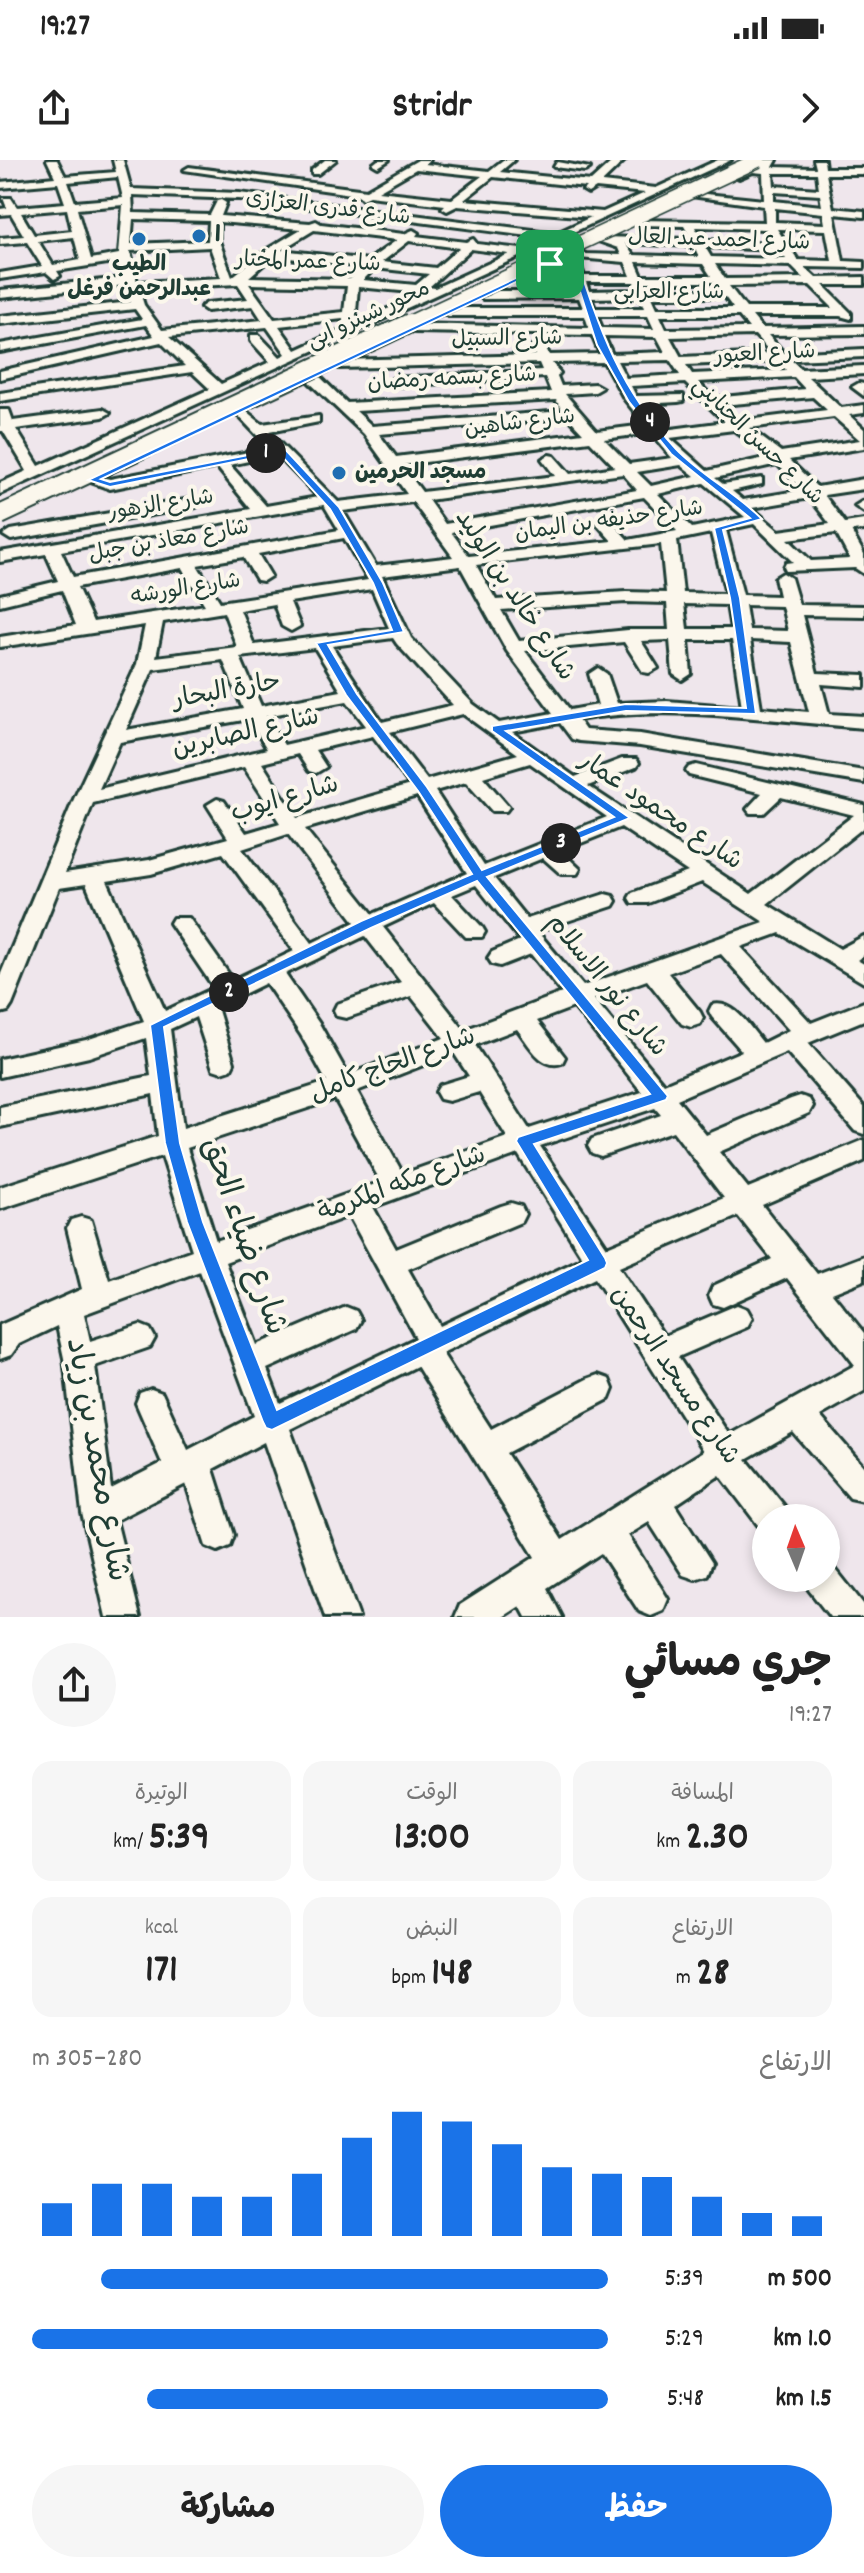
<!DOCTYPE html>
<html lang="ar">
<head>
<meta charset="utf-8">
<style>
	:root { --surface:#fff; --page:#f6f6f6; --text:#222; --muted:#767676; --accent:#1a73e8 }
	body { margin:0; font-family:Dekko,"Playpen Sans Arabic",sans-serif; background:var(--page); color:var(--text); direction:rtl; height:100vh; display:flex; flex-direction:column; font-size:30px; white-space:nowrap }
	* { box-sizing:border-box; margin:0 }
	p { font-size:26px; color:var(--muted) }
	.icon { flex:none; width:44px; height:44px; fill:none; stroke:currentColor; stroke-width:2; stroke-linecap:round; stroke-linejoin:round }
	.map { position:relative; height:1457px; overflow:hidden; direction:ltr }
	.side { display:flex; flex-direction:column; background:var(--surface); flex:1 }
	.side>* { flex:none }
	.needle { width:52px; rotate:358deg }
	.buttons { position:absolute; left:752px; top:1344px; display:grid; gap:16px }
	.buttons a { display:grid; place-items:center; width:88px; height:88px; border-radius:50%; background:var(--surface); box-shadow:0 4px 12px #0003; font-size:40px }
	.pin { position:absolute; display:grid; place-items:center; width:68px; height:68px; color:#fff; margin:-34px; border-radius:16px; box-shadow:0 4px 12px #0006 }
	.km { position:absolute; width:40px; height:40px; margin:-20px; border-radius:50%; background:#222; color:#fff; font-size:22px; line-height:40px; text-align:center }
	.round { display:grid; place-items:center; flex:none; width:84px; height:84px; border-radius:42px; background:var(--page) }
	.headline { display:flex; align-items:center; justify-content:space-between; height:136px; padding:0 32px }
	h1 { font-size:44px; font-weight:700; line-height:60px }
	.stats { display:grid; grid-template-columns:repeat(3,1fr); gap:12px; height:136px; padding:8px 32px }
	.stats div { display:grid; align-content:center; border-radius:20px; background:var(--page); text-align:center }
	.stats b { font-size:40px; font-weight:700 }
	.stats small { font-size:22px; font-weight:400 }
	.stats p { font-size:22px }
	.chart { height:224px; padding:16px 32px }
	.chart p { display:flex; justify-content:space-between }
	.chart svg { width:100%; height:144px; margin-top:8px; stroke:var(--accent); stroke-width:6 }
	.action { display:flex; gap:16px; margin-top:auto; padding:16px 32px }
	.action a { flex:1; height:92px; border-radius:48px; background:var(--accent); color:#fff; font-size:32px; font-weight:700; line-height:92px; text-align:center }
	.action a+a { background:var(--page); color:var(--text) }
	ul { padding:0 32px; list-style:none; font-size:26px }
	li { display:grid; grid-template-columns:128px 96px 1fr; align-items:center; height:60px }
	li i { height:20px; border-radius:10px; background:var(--accent) }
	.status { display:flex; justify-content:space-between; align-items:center; height:56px; padding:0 40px; background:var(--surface); direction:ltr }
	.status svg { height:22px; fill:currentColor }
	header { display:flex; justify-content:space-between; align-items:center; height:104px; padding:0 32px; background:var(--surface); font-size:36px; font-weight:700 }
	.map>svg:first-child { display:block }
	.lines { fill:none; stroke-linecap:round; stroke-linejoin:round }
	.minor-casing { stroke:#1f3d34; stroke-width:6 }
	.minor { fill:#fbf7ec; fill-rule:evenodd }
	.major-bridge-far1-casing { stroke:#1f3d34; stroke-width:17; stroke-linecap:butt }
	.major-bridge-casing { stroke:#1f3d34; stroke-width:22; stroke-linecap:butt }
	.major-bridge-far1 { stroke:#fbf7ec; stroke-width:14 }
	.major-bridge { stroke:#fbf7ec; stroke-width:18 }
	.route { fill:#1a73e8; stroke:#fff; stroke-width:2; fill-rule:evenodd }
	.poi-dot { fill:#1f6fb2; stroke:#fbf7ec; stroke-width:3 }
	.labels { text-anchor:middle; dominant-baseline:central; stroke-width:8; stroke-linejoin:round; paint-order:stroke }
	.far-street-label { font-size:22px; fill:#1f3d34; stroke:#fbf7ec }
	.far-poi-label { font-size:22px; font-weight:bold; fill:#1f3d34; stroke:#fbf7ec; text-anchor:start }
	.street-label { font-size:26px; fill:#1f3d34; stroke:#fbf7ec }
	.near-street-label { font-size:32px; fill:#1f3d34; stroke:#fbf7ec }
</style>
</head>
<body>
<div class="status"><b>19:27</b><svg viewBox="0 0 49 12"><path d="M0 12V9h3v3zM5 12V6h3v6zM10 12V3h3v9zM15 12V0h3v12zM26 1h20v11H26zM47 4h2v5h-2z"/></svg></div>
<header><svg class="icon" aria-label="forward" viewBox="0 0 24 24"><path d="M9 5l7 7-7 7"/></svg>Stridr<svg class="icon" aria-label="share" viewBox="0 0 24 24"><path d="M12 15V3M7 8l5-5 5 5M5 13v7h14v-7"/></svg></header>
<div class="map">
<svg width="864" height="1457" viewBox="0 0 864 1457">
	<rect width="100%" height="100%" fill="#efe6ec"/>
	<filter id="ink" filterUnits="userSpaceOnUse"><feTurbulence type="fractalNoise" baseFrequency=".0125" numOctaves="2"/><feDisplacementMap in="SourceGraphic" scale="16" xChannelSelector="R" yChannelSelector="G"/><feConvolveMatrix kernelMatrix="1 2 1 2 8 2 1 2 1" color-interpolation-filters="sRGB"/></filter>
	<g filter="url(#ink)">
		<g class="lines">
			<defs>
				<g id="minor">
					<path d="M47 0H57L65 16 116 12 113 0H123L131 29 239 33 557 73 591 57 457 46 447 51 442 48 445 45 369 36 362 39 358 35 184 10 189 7 366 30 418 0H430L425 4 489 11 503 0H514L500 12 591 21 614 0H625L602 22 656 28 718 0H731L0 334V323L27 311 3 271H0V250H9L13 261 103 249 110 253 103 257 16 269 39 306 210 229 192 212 0 241V233L185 206 161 182 0 219V211L154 176 146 165 0 192V184L142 159 135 149 0 164V156L131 142 126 125 0 138V130L124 118 120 101 57 111 60 116 54 119 46 112 0 119V113L42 106 27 82 0 84V78L24 76 11 54 0 55V49L7 48 3 38H11L17 47 65 43 58 23 0 28V22L55 17ZM416 9 482 16 452 39 378 31ZM118 17 123 38 75 42 68 22ZM493 17 586 27 583 30 588 33 596 28 645 33 603 52 464 40ZM132 35 239 39 545 78 521 89 477 84 473 79 466 82 416 76 418 73 413 70 404 74 321 64 316 61 310 63 221 56 226 43 221 40 217 41 210 55 133 53ZM123 45 119 94 91 99 77 49ZM67 49 72 71 34 75 21 53ZM133 59 209 61 208 81 131 84ZM219 62 301 69 266 90 232 117 219 81ZM314 70 397 80 369 100 281 90ZM74 77 80 100 53 105 38 81ZM409 81 459 88 436 108 382 102ZM210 87 221 118 137 122 130 91ZM471 89 509 94 435 128 429 127ZM273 96 363 107 350 119 249 117ZM375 108 429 114 416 125 363 120ZM238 124 248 139 207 143 201 147 207 151 253 146 262 160 162 170 144 145 139 129ZM249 124 347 126 344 152 274 159ZM358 127 422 133 355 164ZM343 159 342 169 296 190 279 166ZM267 167 286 194 280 197 259 175H251V181L270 202 221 224 169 177Z"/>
					<path d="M325 0H336L318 14H312V10Z"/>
					<path d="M378 0H389L378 7 373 4Z"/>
					<path d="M764 0H777L773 7 816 8 814 0H824L825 8H864V14H826L833 48 864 51V57L834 54 843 101 864 102V108L804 107 816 118 864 117V125H823L851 153V159L840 156H752L762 168 864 166V174L768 175 784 193 864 189V197L791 200 801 209 864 206V214L808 217 841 248 864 245V253L849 255 864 269V288L789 300 817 327 864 319V329L824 335 845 363 864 360V370L851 371 864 394V414L855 408 786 411 784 407 786 403 793 402 754 364 726 370 743 435 779 436 775 418 783 413 791 418 799 445 864 446V456L802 455 817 513 864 515V527L821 524 829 554 864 556V568C770 561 671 544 578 560L585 570 640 574 864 611V623L640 586 579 581 572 579 560 563 512 572 575 617 622 599H636L639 603 636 607 588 626 751 734 854 655 781 637 764 653H750L747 649 762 633 689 615 686 611 689 607 696 605 864 645V667L767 744 840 789 864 776V795L857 800 864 804V823L780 773 741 787 811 863 864 842V860L808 883 864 947V974L855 971 787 892 677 939 706 975 791 939 800 936 809 939 813 946 809 953 719 992 748 1028 864 980V1001L762 1045 817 1114 864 1096V1120L832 1133 864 1173V1231L820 1256 864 1307V1341L850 1338 793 1272 746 1299 785 1347 789 1358H766V1371L761 1369 720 1315 675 1345 712 1403 707 1415 695 1419 683 1415 649 1362 628 1375 668 1439 663 1451 651 1456 639 1451 601 1393 547 1428 562 1457H526L520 1446 503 1457H455L460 1445 535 1397 417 1206 290 1269 359 1457H325L264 1282 213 1309 234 1375 230 1386 218 1391 206 1386 186 1324 116 1360 140 1457H106L82 1353 64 1198 57 1166 19 1184 11 1195 0 1199V1165L82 1129 67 1068 71 1060 81 1057 91 1060 109 1120 192 1090 162 996 0 1049V1027L158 976 153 934 0 967V947L151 916 146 878 89 897 0 917V899L86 880 144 861 86 724 59 728 12 845 8 851 0 853V816L74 639 137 504 145 465 0 487V477L76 465 62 430 0 445V435L58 421 46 394 0 402V392L251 349 217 307 110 329 85 320 93 315 110 319 269 288 234 251 241 247 262 264 319 256V262L269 272 338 342 407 334 364 274 307 220V214H317L347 243 551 232 545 217 394 226 387 222 394 218 542 210 539 203 339 208 332 204 339 200 536 195 533 185 539 181 544 182 549 195 600 194 592 175 414 172 408 168 414 164 589 168 585 156H448L442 152 448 148H583L579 138 483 139 477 135 483 131H577L575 122H519L513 119 519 116H572L565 94 574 89 586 94 621 95 618 88 598 81V77L691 79 684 66 639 65 634 62 635 60 765 62 764 46 691 36 696 33 764 40 763 13 753 12 739 18 734 15ZM773 13H817L819 29 774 26ZM774 32 820 35 822 46 774 41ZM775 48 823 53 825 64 775 62ZM695 67 766 69 776 83 702 80ZM777 69 826 70 832 101 798 100ZM625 83 694 86 699 97 633 95ZM705 87 780 90 786 99 711 97ZM578 98 625 102 631 116H584ZM636 102 703 104 711 116H642ZM715 104 791 106 803 118 725 119ZM586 122H634L637 130 589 131ZM645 122H715L720 130H649ZM810 125 833 148H746L729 126ZM640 137 644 148H595L591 138ZM652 137H725L733 148H657ZM597 156H648L654 169 602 168ZM660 156H739L749 168 666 169ZM755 175 771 193 681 197 670 177ZM604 176 657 177 665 192 612 194ZM670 200 680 215 626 218 617 201ZM778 201 786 210 692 214 686 205ZM604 202 625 240 645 265 597 271 565 234 595 232 602 228 595 224 561 226 557 216 560 213 552 203ZM794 217 805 229 713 238 698 222ZM685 223 725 262 664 270 642 244 678 242 683 241V235L636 236 631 226ZM813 237 827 250 740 261 721 245ZM556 240 563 251 372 266 356 251ZM834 257 860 280 781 292 749 268ZM569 258 583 273 396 297 379 274ZM734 270 769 297 707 311 670 278ZM651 273 672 298 629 304 604 279ZM590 281 615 307 570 314 554 296 549 295 542 299 555 316 422 332 402 305ZM277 295 318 337 266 346 230 305ZM777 304 803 330 743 340 732 331 762 324V318L723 324 715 318ZM681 305 695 316 651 326 637 312ZM623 314 637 330 445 364 428 340ZM704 323 745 357 692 368 658 334ZM644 337 677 371 628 380 611 361 605 359 597 364 612 381 469 396 451 372ZM810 338 830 364 779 371 752 348ZM413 342 453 397 376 406 343 351ZM324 345 339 370 73 417 61 391ZM711 373 726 434 683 433 677 380ZM836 373 850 399 811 401 788 379ZM344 378 368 420 220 442 197 405 243 397 257 420 263 421 271 416 258 394ZM661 384 666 433 626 432 496 440 476 405ZM460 406 507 491 553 553 499 563 473 544 411 478 382 416ZM182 408 205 445 93 462 77 427ZM372 429 389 468 254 485 240 450 274 444 282 466 291 471 300 466 290 442ZM626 442 667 443 669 470H628L519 481 501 450ZM684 444 727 445 731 469H687ZM745 445 782 446 788 471 749 470ZM224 452 237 487 156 497 163 462ZM393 478 397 484 453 545 382 562 332 486ZM670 480 673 514 682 520 691 514 688 480H732L742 547 667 541 617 543 607 514 598 508 589 514 598 545 570 550 525 491 624 482 643 512 649 513 658 508 641 481ZM750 480 791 482 809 552 761 548ZM315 488 341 531 261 546 240 497ZM223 500 243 549 126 570 153 509ZM347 541 366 566 284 585 266 556ZM463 554 518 594 427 620 390 572ZM249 559 267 589 99 629 120 582ZM373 576 410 625 297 658 262 603 298 594 309 611 316 613 326 607 315 590ZM530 603 607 657 484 706 435 631 466 622 492 651H506L509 647 483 617ZM244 607 280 663 246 673 224 641 217 639 207 645 228 678 149 700 65 713 93 643ZM417 636 467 713 373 754 305 669ZM621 667 688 712 632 733 629 738 632 743H648L702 722 764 762 583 826 537 771 613 746 616 741 613 736 605 734 527 759 494 718 543 698 561 714H577L580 709 561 691ZM288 674 355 762 312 783 242 689ZM223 693 294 791 233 820 189 758H173L170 763 214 828 165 851 107 721 151 714ZM476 725 520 780 492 792 488 798 492 804 500 806 531 794 562 833 464 870 383 767 434 743 466 777H482L485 772 482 767 452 735ZM365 776 401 822 337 844 334 850 337 856 346 858 411 836 444 878 348 915 320 865 285 814ZM721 794 789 870 763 883C750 868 734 839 712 845L709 851 712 857 742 891 664 924 594 839 647 820 682 864 691 867 700 864 703 858 700 852 668 813ZM266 823 301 875 327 922 183 968 170 869 196 857 213 909 222 912 231 909 234 903 217 847ZM574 847 642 932 529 969 475 885 517 869C529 884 541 910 562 903L565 897 537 861ZM454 893 469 916 440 925 436 932 440 939 449 941 479 932 507 977 403 1014 357 931ZM335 939 381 1022 216 1081 187 988ZM655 948 661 955 592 979 588 986 592 993 601 996 673 971 724 1038 607 1087 540 986ZM518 994 583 1098 440 1166 408 1109 521 1062 525 1054 521 1046 511 1043 501 1046 396 1089 373 1047ZM349 1056 416 1178 280 1243 267 1209 356 1169 361 1160 356 1151 346 1147 257 1185 225 1102ZM738 1056 772 1099 713 1126 709 1135 713 1144 723 1147 787 1118 855 1205 729 1275 678 1197 747 1167 752 1158 747 1149 737 1145 664 1176 619 1107ZM200 1111 254 1256 188 1290 162 1233 151 1229 140 1233 136 1243 162 1303 111 1329 95 1206 150 1187 155 1178 150 1169 140 1165 90 1181 84 1154ZM595 1118 704 1291 562 1380 506 1293 609 1239 613 1229 609 1219 598 1215 587 1219 491 1269 442 1193Z"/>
					<path d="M557 2 590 8 585 11 554 7Z"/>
					<path d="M859 223 864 224V236L852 227Z"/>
					<path d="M191 339 199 344 196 347 11 380 3 375 11 370Z"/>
					<path d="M863 341 864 342V352L855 346Z"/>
					<path d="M826 1403 833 1406 864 1445V1457H830L809 1430 804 1418H826Z"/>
				</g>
			</defs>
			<use href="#minor" class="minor-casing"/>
			<use href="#minor" class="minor"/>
			<defs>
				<path id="major-bridge-far1" d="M405 165 758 0"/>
				<path id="major-bridge" d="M0 355 410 163"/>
			</defs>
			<use href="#major-bridge-far1" class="major-bridge-far1-casing"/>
			<use href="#major-bridge" class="major-bridge-casing"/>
			<use href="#major-bridge-far1" class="major-bridge-far1"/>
			<use href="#major-bridge" class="major-bridge"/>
		</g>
	</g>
	<path class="route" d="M571 92 575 94C600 170 619 228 676 289 701 315 736 333 762 359L723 370 740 438 756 554 626 551 506 571 630 658 487 717 668 936 666 940 534 984 605 1098 607 1103 605 1108 272 1270 266 1268 263 1262 187 1062 165 983 150 865 361 761 472 714 418 631 346 535 316 483 392 470 373 423 330 349 279 293 110 327 88 320ZM569 97 597 185 629 242 671 294 750 358 714 368 730 438 746 548 626 544 492 566V571L614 657 482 710 427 627 357 534 328 485 404 472 383 423 339 347 284 288 110 322 101 319ZM477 721 650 934 518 977 516 981 588 1100 277 1250 203 1062 180 983 164 867 371 768Z"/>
	<g class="poi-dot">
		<circle cx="199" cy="76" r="8"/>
		<circle cx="139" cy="79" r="8"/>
		<circle cx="339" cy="313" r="8"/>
	</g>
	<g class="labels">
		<g class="far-street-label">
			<text transform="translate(328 49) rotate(7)">شارع قدرى العزازى</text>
			<text transform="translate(719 81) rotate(2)">شارع احمد عبد العال</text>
			<text transform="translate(308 103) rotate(2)">شارع عمر المختار</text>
			<text x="669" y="133">شارع العرابى</text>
			<text transform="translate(369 156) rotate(-25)">محور شينزو ابى</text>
			<text transform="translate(507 180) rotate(-1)">شارع السبيل</text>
			<text transform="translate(765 195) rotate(-3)">شارع العبور</text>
			<text transform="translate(452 220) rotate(-3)">شارع بسمه رمضان</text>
			<text transform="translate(520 264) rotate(-7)">شارع شاهين</text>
			<text transform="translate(757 282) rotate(44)">شارع حسن الجنايني</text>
			<text transform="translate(161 346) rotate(-9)">شارع الزهور</text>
			<text transform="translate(609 362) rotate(-8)">شارع حذيفه بن اليمان</text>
			<text transform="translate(169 382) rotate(-10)">شارع معاذ بن جبل</text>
			<text transform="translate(186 430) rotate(-9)">شارع الورشه</text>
		</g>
		<g class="far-poi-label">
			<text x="215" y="76">ا</text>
			<text x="139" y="105" text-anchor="middle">الطيب<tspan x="139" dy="25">عبدالرحمن فرغل</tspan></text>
			<text x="355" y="313">مسجد الحرمين</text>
		</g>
		<g class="street-label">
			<text transform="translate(514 436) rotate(57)">شارع خالد بن الوليد</text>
			<text transform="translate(227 532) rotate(-10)">حارة البحار</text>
			<text transform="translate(246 574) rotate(-13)">شارع الصابرين</text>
			<text transform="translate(285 640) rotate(-16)">شارع ايوب</text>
			<text transform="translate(660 652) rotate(34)">شارع محمود عمار</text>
			<text transform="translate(606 826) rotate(51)">شارع نور الاسلام</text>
			<text transform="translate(393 906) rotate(-20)">شارع الحاج كامل</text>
			<text transform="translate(402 1025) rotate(-20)">شارع مكه المكرمة</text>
			<text transform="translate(674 1216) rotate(56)">شارع مسجد الرحمن</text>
		</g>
		<g class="near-street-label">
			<text transform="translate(242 1077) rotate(71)">شارع ضياء الحق</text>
			<text transform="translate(95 1300) rotate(80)">شارع محمد بن زياد</text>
		</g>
	</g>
</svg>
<div class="buttons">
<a><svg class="needle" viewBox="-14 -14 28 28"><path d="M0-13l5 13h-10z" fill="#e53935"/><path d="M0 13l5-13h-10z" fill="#767676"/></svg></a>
</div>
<div class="pin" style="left:550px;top:104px;background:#1e9e55"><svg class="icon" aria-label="arrive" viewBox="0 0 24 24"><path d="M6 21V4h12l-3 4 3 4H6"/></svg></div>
<b class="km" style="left:266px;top:293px">1</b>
<b class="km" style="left:229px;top:832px">2</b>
<b class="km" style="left:561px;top:683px">3</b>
<b class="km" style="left:650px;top:262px">4</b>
</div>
<section class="side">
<div class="headline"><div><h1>جري مسائي</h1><p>19:27</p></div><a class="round"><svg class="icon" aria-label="share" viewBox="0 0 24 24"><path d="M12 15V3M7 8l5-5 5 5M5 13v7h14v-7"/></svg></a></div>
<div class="stats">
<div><p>المسافة</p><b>2.30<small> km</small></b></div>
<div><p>الوقت</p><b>13:00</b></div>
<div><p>الوتيرة</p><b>5:39<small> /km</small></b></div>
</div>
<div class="stats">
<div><p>الارتفاع</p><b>28<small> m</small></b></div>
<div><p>النبض</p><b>148<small> bpm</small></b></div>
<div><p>kcal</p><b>171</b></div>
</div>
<div class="chart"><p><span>الارتفاع</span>280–305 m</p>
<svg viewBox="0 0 160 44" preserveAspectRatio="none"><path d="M5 44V34M15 44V28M25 44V28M35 44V32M45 44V32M55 44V25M65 44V14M75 44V6M85 44V9M95 44V16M105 44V23M115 44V25M125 44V26M135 44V32M145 44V37M155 44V38"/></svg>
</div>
<ul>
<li><b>500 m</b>5:39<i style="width:88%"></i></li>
<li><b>1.0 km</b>5:29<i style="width:100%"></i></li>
<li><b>1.5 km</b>5:48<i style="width:80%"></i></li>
</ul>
<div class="action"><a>حفظ</a><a>مشاركة</a></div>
</section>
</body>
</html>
